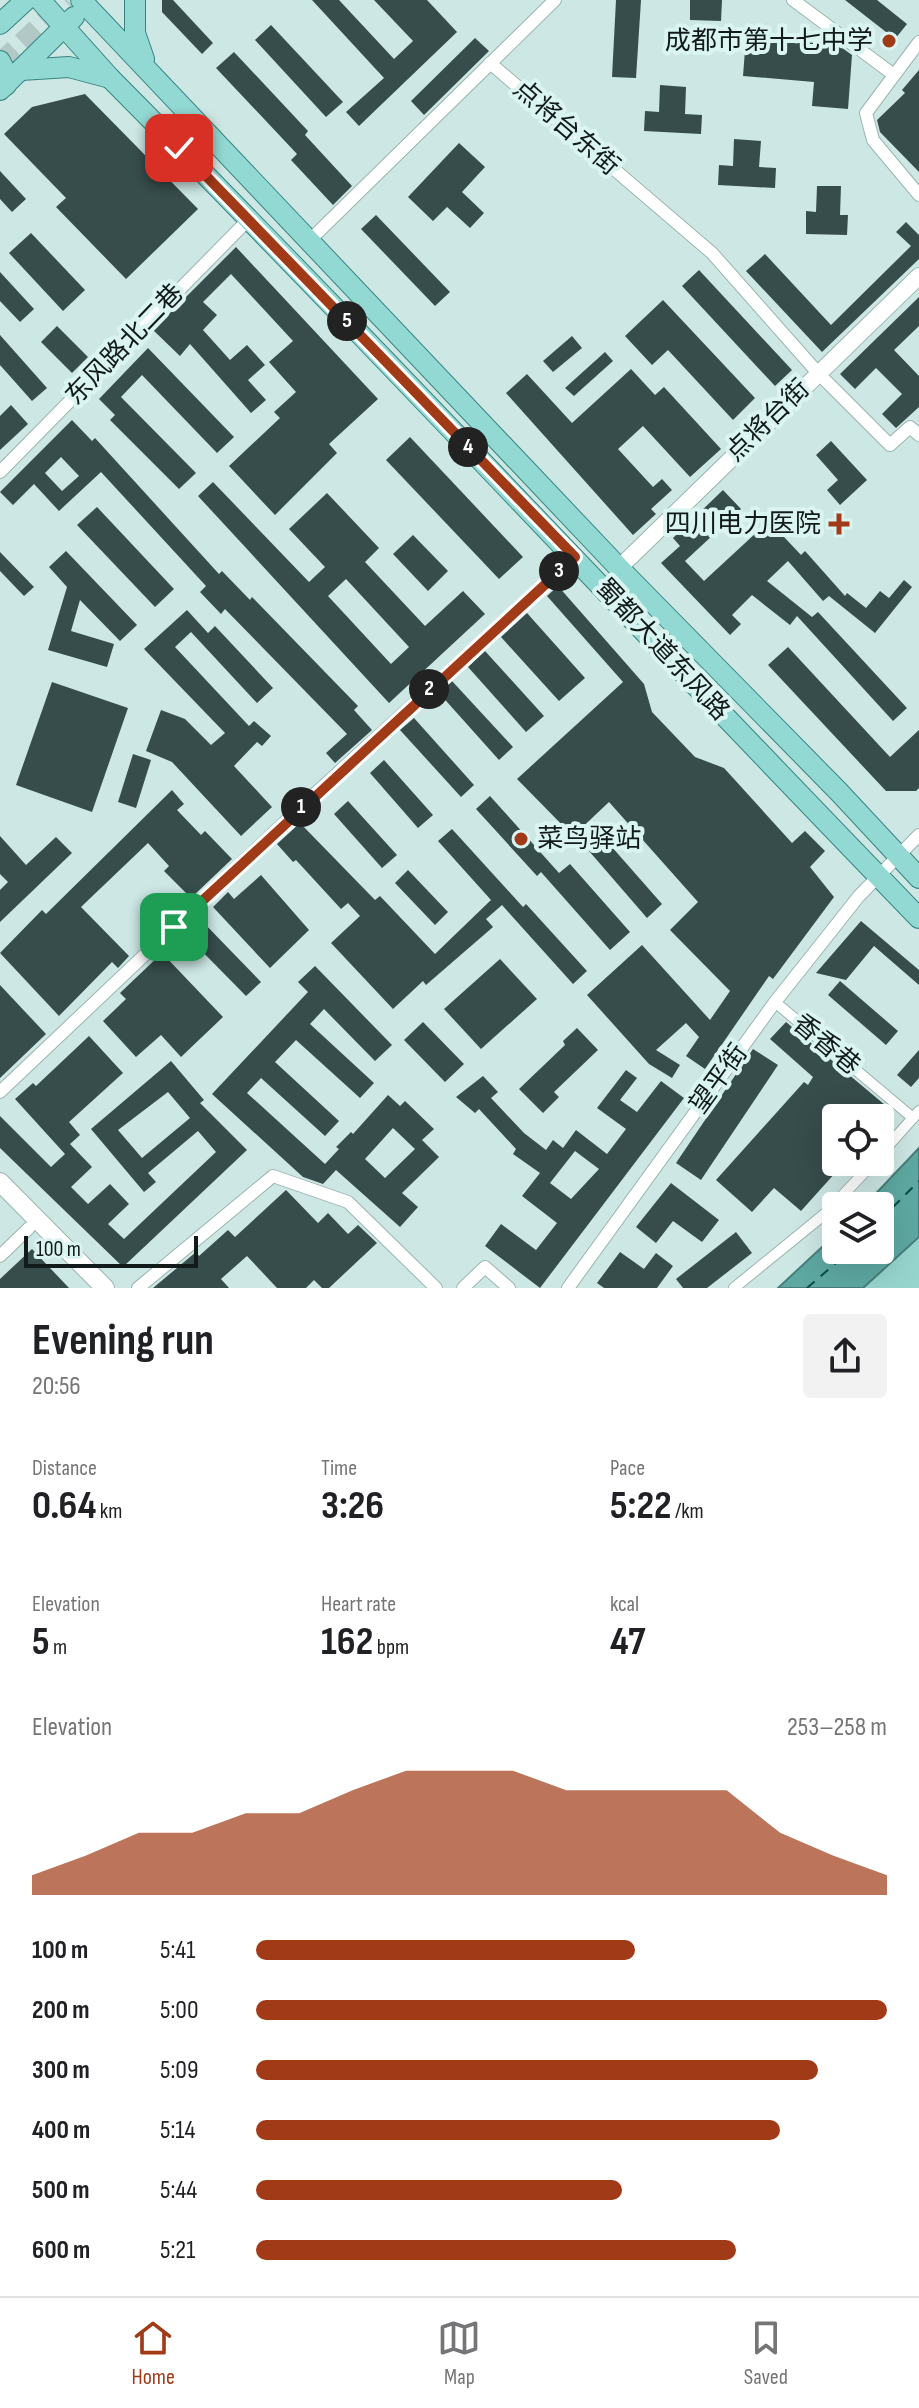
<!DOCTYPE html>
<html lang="en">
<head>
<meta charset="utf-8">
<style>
	:root { --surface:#fff; --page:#f2f2f2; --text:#202124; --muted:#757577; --line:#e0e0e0; --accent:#a13a16 }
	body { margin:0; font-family:"Sofia Sans Condensed","Noto Sans SC",sans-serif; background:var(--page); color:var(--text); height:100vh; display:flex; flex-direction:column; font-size:30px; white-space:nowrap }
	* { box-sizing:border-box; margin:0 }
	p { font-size:26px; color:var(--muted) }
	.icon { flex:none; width:44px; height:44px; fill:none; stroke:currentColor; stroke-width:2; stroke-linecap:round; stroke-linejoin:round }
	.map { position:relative; height:1288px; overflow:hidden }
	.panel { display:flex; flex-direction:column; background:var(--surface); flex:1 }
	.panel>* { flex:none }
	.tools { position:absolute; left:822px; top:1104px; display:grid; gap:16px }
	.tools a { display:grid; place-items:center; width:72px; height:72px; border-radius:8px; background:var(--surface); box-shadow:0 8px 32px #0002; font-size:40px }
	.scale { position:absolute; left:24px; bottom:20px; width:174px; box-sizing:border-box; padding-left:8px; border:4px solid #121b1a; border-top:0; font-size:22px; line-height:28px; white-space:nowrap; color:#121b1a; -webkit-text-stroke:6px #daf4f1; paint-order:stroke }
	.pin { position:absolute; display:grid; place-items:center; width:68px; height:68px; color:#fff; margin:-34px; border-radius:16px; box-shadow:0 4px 12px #0006 }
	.km { position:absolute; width:40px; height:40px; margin:-20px; border-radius:50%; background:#222; color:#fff; font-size:22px; line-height:40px; text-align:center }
	.round { display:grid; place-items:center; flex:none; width:84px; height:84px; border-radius:8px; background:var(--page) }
	.summary { display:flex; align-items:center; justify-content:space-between; height:136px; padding:0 32px }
	h1 { font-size:44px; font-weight:700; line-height:60px }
	.stats { display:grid; grid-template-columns:repeat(3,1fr); gap:12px; height:136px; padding:8px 32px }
	.stats div { display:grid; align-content:center }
	.stats b { font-size:40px; font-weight:700 }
	.stats small { font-size:22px; font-weight:400 }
	.stats p { font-size:22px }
	.chart { height:224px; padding:16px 32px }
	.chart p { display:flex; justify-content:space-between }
	.chart svg { width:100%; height:144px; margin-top:8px; fill:var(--accent); opacity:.7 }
	ul { padding:0 32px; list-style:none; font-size:26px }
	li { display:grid; grid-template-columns:128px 96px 1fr; align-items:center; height:60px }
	li i { height:20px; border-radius:10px; background:var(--accent) }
	.dock { display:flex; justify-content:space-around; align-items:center; height:112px; border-top:2px solid var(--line); background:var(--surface); font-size:22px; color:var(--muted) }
	.dock a { display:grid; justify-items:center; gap:4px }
	.dock .active { color:var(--accent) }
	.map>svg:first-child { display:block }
	.green { fill:#96d5ce }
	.water { fill:#5ea8a2; stroke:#477e79; stroke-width:2 }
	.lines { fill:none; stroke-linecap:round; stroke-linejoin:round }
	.ferry { stroke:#074c48; stroke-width:2; stroke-dasharray:10 8; stroke-linecap:butt }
	.building { fill:#374d4b; fill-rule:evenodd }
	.primary-tunnel { stroke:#b1c8c6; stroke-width:20; stroke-dasharray:20 10; stroke-linecap:butt }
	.pedestrian-casing { stroke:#9bb4b1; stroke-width:12 }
	.minor-casing { stroke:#9bb4b1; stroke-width:14 }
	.tertiary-casing { stroke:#9bb4b1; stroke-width:18 }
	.secondary-casing { stroke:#9bb4b1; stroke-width:20 }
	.primary-casing { stroke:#36857f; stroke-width:22 }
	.pedestrian { stroke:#fff; stroke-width:10 }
	.minor { stroke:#fff; stroke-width:12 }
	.tertiary { stroke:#fff; stroke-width:16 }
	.secondary { stroke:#fff; stroke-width:18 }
	.primary { stroke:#92d8d3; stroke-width:20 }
	.route-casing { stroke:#fff; stroke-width:16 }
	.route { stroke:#a13a16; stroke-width:10 }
	.poi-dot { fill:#a13a16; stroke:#daf4f1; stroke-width:3 }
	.labels { text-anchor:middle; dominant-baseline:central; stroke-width:8; stroke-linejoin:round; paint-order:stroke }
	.poi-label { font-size:26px; fill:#121b1a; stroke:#daf4f1; text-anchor:end }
	.street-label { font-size:26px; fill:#121b1a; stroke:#daf4f1 }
</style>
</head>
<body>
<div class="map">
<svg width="919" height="1288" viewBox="0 0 919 1288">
	<rect width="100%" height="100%" fill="#cde7e4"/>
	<path class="green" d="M919 1237V1288H863Z"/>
	<path class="water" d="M919 1148V1237L863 1288H778L836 1234V1250H880V1206H864Z"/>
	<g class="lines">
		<g class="ferry">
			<path d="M880 1220 919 1181"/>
			<path d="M807 1288 851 1250"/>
		</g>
	</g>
	<g class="building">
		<path d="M162 0H173L213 43 202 54 162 12Z"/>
		<path d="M312 0H339L394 59 413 41 374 0H427L457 32 359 126 346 112 384 78Z"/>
		<path d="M616 0H641L636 78 612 77Z"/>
		<path d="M690 0H722L721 21 690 20Z"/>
		<path d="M845 0H877L907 24 895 39Z"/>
		<path d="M271 25 343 102 326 117 255 40Z"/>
		<path d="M746 37 838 45 852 55 848 109 812 106 814 82 743 76Z"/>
		<path d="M475 38 489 51 424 115 411 101Z"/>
		<path d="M234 52 308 131 305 135 352 186 333 205 291 160 297 154 216 68Z"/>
		<path d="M919 70V172L880 132 877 120 905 93 902 90Z"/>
		<path d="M660 85 686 87 685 114 702 115 701 134 644 131 645 111 659 112Z"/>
		<path d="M85 94 198 209 126 279 56 207 66 198 4 134 32 107Z"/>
		<path d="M734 139 761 141 759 167 776 168 775 188 718 185 719 165 733 166Z"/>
		<path d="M459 143 485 167 462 192 484 213 470 228 447 207 433 221 408 197Z"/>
		<path d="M0 171 26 199 12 212 0 199Z"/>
		<path d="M817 186H841L840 215H848L847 235 806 234V211L816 212Z"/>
		<path d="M376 215 450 292 435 306 361 229Z"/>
		<path d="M906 222 919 235V259L822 352 746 271 765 254 831 325 911 246 896 232Z"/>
		<path d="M31 233 85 290 63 311 9 253Z"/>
		<path d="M236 247 378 399 329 444 337 453 275 515 229 466 280 418 274 412 296 392 269 362 293 341 231 274 203 302 217 315 203 330 230 360 247 345 265 365 248 380 266 400 251 413 190 344 180 356 153 330Z"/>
		<path d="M699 270 792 370 775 386 682 286Z"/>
		<path d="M0 272 34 309 20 322 0 301Z"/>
		<path d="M919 297V326L894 350 919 376V407L896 428 882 414 902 394 876 368 855 389 840 374Z"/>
		<path d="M663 300 755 398 733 420 668 350 652 365 625 336Z"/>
		<path d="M57 326 88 357 72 373 41 342Z"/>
		<path d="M0 335 47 388 32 401 0 365Z"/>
		<path d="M572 336 582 348 553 372 543 361Z"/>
		<path d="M148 348 234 437 217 453 142 375 121 397 196 473 179 489 110 420 115 415 99 399Z"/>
		<path d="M605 352 613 361 574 396 565 388Z"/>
		<path d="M631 369 655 395 664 387 721 449 690 477 643 426 618 449 653 487 662 479 672 490 651 509 656 514 633 535 506 393 527 374 572 423Z"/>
		<path d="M11 405 28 424 0 450V416Z"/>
		<path d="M72 420 92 441 95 438 219 574 222 571 250 600 252 597 358 706 354 710 372 730 335 763 326 753 347 734 225 609 221 614 200 592 206 586 101 472 59 511 34 484 13 505 0 492ZM61 457 79 476 62 491 45 473Z"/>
		<path d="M410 437 523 557 499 579 386 460Z"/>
		<path d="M831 441 867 480 840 505 827 490 838 480 816 455Z"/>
		<path d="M213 482 309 582 325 567 289 529 327 493 379 548 365 562 425 626 463 591 485 614 389 703 198 496ZM346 579 409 647 391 664 328 596Z"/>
		<path d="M723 490 741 509 685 561 704 581 769 521 801 555 805 551 845 596 847 593 866 608 880 591 889 598 904 580 912 587 875 633 829 596 823 601 788 561 767 581 812 617 818 612 907 708 893 721 797 616 790 625 752 595 732 615 741 624 730 635 661 563 680 546 673 538Z"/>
		<path d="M97 507 174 589 155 607 77 525Z"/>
		<path d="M413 535 448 571 428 591 393 554Z"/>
		<path d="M66 551 137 625 120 641 80 600 71 631 114 644 107 667 48 650 67 587 49 567Z"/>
		<path d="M0 552 34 587 24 596 0 571Z"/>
		<path d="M558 586 644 684 652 712 695 757 724 768 792 843 805 831 825 851 810 867 834 897 773 979 769 976 705 1069 686 1056 699 1037 686 1023 656 1050 680 1065 672 1078 649 1064 587 995 642 945 710 1020 730 991 670 930 698 902 609 802 573 836 517 779 623 682 547 596Z"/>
		<path d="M187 610 208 633 215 626 273 688 257 703 191 632 175 647 249 726 254 721 271 736 262 746 257 742 234 766 272 807 241 836 172 762 146 751 161 710 185 719 211 745 225 733 144 649Z"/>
		<path d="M527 613 585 678 559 701 501 637Z"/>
		<path d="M788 647 890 757 919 730V788L916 791H886L768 665Z"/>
		<path d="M485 651 544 716 526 732 468 667Z"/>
		<path d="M452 681 513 747 499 760 439 693Z"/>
		<path d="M52 682 128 708 92 812 16 785Z"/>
		<path d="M414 718 474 785 461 797 400 730Z"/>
		<path d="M133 754 151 760 136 808 118 802Z"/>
		<path d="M384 760 433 815 418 828 370 773Z"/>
		<path d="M172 790 184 804 177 810 201 835 205 831 232 859 191 898 164 871 169 866 148 843 81 907 129 956 118 968 112 962 59 1016 0 953 42 910 46 914Z"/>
		<path d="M490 796 559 873 570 864 630 932 610 950 541 872 537 876 476 809Z"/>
		<path d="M348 801 397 855 382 868 334 814Z"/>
		<path d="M300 823 375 900 380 896 435 954 491 900 438 841 452 829 523 907 526 904 587 971 573 984 502 905 486 919 493 927 426 985 423 981 393 1009 331 943 360 916 348 903 341 909 296 860 293 862 277 844Z"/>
		<path d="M0 836 26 865 56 837 72 853 0 922V890L8 882 0 874Z"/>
		<path d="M604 838 662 904 647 918 589 851Z"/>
		<path d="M408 870 448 912 435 925 395 883Z"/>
		<path d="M261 875 309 930 270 968 213 907 228 892 234 899Z"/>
		<path d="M199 918 261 982 246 996 184 933Z"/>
		<path d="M861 921 919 970V985L874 946 846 980 816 973Z"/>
		<path d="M162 953 223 1017 181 1057 161 1035 136 1057 103 1021 126 999 120 993Z"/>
		<path d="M500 959 537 999 481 1049 444 1009Z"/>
		<path d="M315 966 392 1045 375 1061 324 1009 310 1024 374 1083 360 1098 296 1040 275 1062 339 1121 325 1136 261 1078 247 1093 325 1164 339 1149 336 1147 351 1132 353 1134 388 1095 400 1106 405 1101 434 1129 422 1140 439 1157 402 1193 418 1207 400 1227 336 1170 323 1184 303 1177 212 1094 308 992 298 982ZM393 1128 415 1149 385 1178 365 1159Z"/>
		<path d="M840 981 898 1031 886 1045 828 995Z"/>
		<path d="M0 985 46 1034 0 1078Z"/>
		<path d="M423 1022 464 1064 445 1082 404 1040Z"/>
		<path d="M786 1022 891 1110 884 1118H836V1162H845L801 1211 774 1188 752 1212 716 1180 804 1082 808 1085 813 1077 770 1039Z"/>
		<path d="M577 1028 598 1050 554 1092 559 1097 543 1113 519 1089 565 1045 563 1041Z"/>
		<path d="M89 1036 123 1073 69 1122 80 1135 70 1144 92 1167 71 1187 88 1204 110 1184 129 1204 108 1224 124 1239 216 1152 198 1131 148 1173 156 1182 144 1192 91 1129 171 1061 204 1100 200 1103 247 1150 123 1267 0 1148V1116L51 1167 65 1154 15 1099 33 1083 36 1086ZM168 1092 190 1118 142 1158 118 1130Z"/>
		<path d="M753 1049 778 1065 701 1180 676 1163Z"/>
		<path d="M919 1050V1078L911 1087 897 1075Z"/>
		<path d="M626 1070 637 1078 620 1100 637 1112 661 1081 684 1098 540 1288 485 1246 501 1224 536 1250 557 1223 522 1196 540 1173 513 1154 516 1149 479 1109 475 1113 456 1097 483 1076 498 1092 491 1098 524 1133 546 1150 553 1140 563 1148 576 1130 607 1154 626 1129 597 1108ZM575 1151 599 1169 571 1199 550 1183Z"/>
		<path d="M671 1183 719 1220 702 1242 673 1221 656 1243 636 1227Z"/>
		<path d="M286 1190 318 1223 328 1213 348 1234 358 1225 377 1243 329 1288H322L314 1280 306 1288H277L247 1256 221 1279 229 1288H153L196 1252 199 1256 228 1230 235 1237Z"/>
		<path d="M736 1232 752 1253 707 1288H683L676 1279Z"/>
		<path d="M32 1249 69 1288H0V1279Z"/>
		<path d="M620 1252 644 1269 656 1253 673 1266 657 1288H604L597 1283Z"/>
	</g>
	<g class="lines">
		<path class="primary-tunnel" d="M0 63 67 0"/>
		<defs>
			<g id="pedestrian">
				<path d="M775 1002 913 1118"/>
				<path d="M880 1155 919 1111"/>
				<path d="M734 1288 826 1213 874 1162"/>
			</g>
			<g id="minor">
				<path d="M793 0 894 75"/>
				<path d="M919 42 866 113 873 140 919 195"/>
				<path d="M490 63 712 253 818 373 890 445 910 427 919 435"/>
				<path d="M310 240 555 0"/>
				<path d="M0 472 249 219"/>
				<path d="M0 1092 306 802 575 557"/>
				<path d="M0 1256 29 1228"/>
				<path d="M138 1288 273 1176 348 1202 436 1288"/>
				<path d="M463 1288 485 1267 509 1288"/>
				<path d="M568 1288 775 1002 859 896 919 835"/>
			</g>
			<path id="tertiary" d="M619 568 919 276"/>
			<path id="secondary" d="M0 1182 105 1288"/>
			<g id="primary">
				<path d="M40 0 110 78C384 354 648 639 919 918"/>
				<path d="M81 0 619 568 839 792 919 878"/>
				<path d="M135 0V33L144 59"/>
				<path d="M0 24 26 0"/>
				<path d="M0 61 6 73V85"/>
				<path d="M21 70 69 67 110 78"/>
				<path d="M0 90 74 17"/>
			</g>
		</defs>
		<use href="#pedestrian" class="pedestrian-casing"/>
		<use href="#minor" class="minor-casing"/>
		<use href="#tertiary" class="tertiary-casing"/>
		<use href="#secondary" class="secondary-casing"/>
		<use href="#primary" class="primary-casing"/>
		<use href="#pedestrian" class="pedestrian"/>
		<use href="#minor" class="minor"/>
		<use href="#tertiary" class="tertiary"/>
		<use href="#secondary" class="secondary"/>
		<use href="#primary" class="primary"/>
	</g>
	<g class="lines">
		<defs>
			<path id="route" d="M174 927 575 557 179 148"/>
		</defs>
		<use href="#route" class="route-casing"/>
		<use href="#route" class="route"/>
	</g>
	<g class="poi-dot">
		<circle cx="889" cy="41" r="8"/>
		<path d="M835 512h8v8h8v8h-8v8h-8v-8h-8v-8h8z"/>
		<circle cx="521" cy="839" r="8"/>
	</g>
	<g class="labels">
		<g class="poi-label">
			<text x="873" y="41">成都市第十七中学</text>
			<text x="821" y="524">四川电力医院</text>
			<text x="537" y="839" text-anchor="start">菜鸟驿站</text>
		</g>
		<g class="street-label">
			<text transform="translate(566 128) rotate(41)">点将台东街</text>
			<text transform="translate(125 345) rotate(-46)">东风路北二巷</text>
			<text transform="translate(768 421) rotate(-44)">点将台街</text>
			<text transform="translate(662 650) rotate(47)">蜀都大道东风路</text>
			<text transform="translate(826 1045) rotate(40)">香香巷</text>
			<text transform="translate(719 1079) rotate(-54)">望平街</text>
		</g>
	</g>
</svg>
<div class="tools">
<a><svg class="icon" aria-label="locate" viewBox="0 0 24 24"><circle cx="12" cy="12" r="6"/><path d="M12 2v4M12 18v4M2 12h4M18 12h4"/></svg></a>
<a><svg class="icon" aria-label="layers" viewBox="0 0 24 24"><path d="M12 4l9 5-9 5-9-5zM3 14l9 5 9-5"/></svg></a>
</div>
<div class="scale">100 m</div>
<div class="pin" style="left:174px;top:927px;background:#1e9e55"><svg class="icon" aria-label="arrive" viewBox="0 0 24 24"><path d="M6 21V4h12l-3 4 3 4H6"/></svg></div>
<div class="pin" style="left:179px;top:148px;background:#d93025"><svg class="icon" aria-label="check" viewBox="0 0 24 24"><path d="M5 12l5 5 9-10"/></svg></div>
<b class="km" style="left:301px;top:807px">1</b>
<b class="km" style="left:429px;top:689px">2</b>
<b class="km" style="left:559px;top:571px">3</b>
<b class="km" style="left:468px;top:447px">4</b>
<b class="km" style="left:347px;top:321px">5</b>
</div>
<section class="panel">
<div class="summary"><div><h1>Evening run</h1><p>20:56</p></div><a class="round"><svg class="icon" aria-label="share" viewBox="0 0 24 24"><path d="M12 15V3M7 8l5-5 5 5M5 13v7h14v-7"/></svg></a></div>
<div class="stats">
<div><p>Distance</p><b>0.64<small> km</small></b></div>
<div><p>Time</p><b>3:26</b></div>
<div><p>Pace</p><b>5:22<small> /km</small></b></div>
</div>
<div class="stats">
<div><p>Elevation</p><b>5<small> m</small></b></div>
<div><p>Heart rate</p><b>162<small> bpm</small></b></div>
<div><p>kcal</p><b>47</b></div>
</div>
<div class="chart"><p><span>Elevation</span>253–258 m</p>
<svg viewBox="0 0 160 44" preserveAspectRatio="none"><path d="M0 44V38L10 32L20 25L30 25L40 19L50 19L60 12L70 6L80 6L90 6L100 12L110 12L120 12L130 12L140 25L150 32L160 38V44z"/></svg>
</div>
<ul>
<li><b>100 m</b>5:41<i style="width:60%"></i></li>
<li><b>200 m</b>5:00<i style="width:100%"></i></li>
<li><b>300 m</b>5:09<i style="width:89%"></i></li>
<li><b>400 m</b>5:14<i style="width:83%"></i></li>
<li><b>500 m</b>5:44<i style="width:58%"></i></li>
<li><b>600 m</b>5:21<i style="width:76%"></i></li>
</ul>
</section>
<nav class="dock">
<a class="active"><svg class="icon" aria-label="home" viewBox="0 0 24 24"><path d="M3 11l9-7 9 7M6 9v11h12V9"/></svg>Home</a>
<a><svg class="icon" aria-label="map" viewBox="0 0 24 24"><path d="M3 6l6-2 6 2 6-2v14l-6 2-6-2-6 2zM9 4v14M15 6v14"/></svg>Map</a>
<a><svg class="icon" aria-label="saved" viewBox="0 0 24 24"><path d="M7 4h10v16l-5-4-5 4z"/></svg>Saved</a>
</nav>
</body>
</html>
